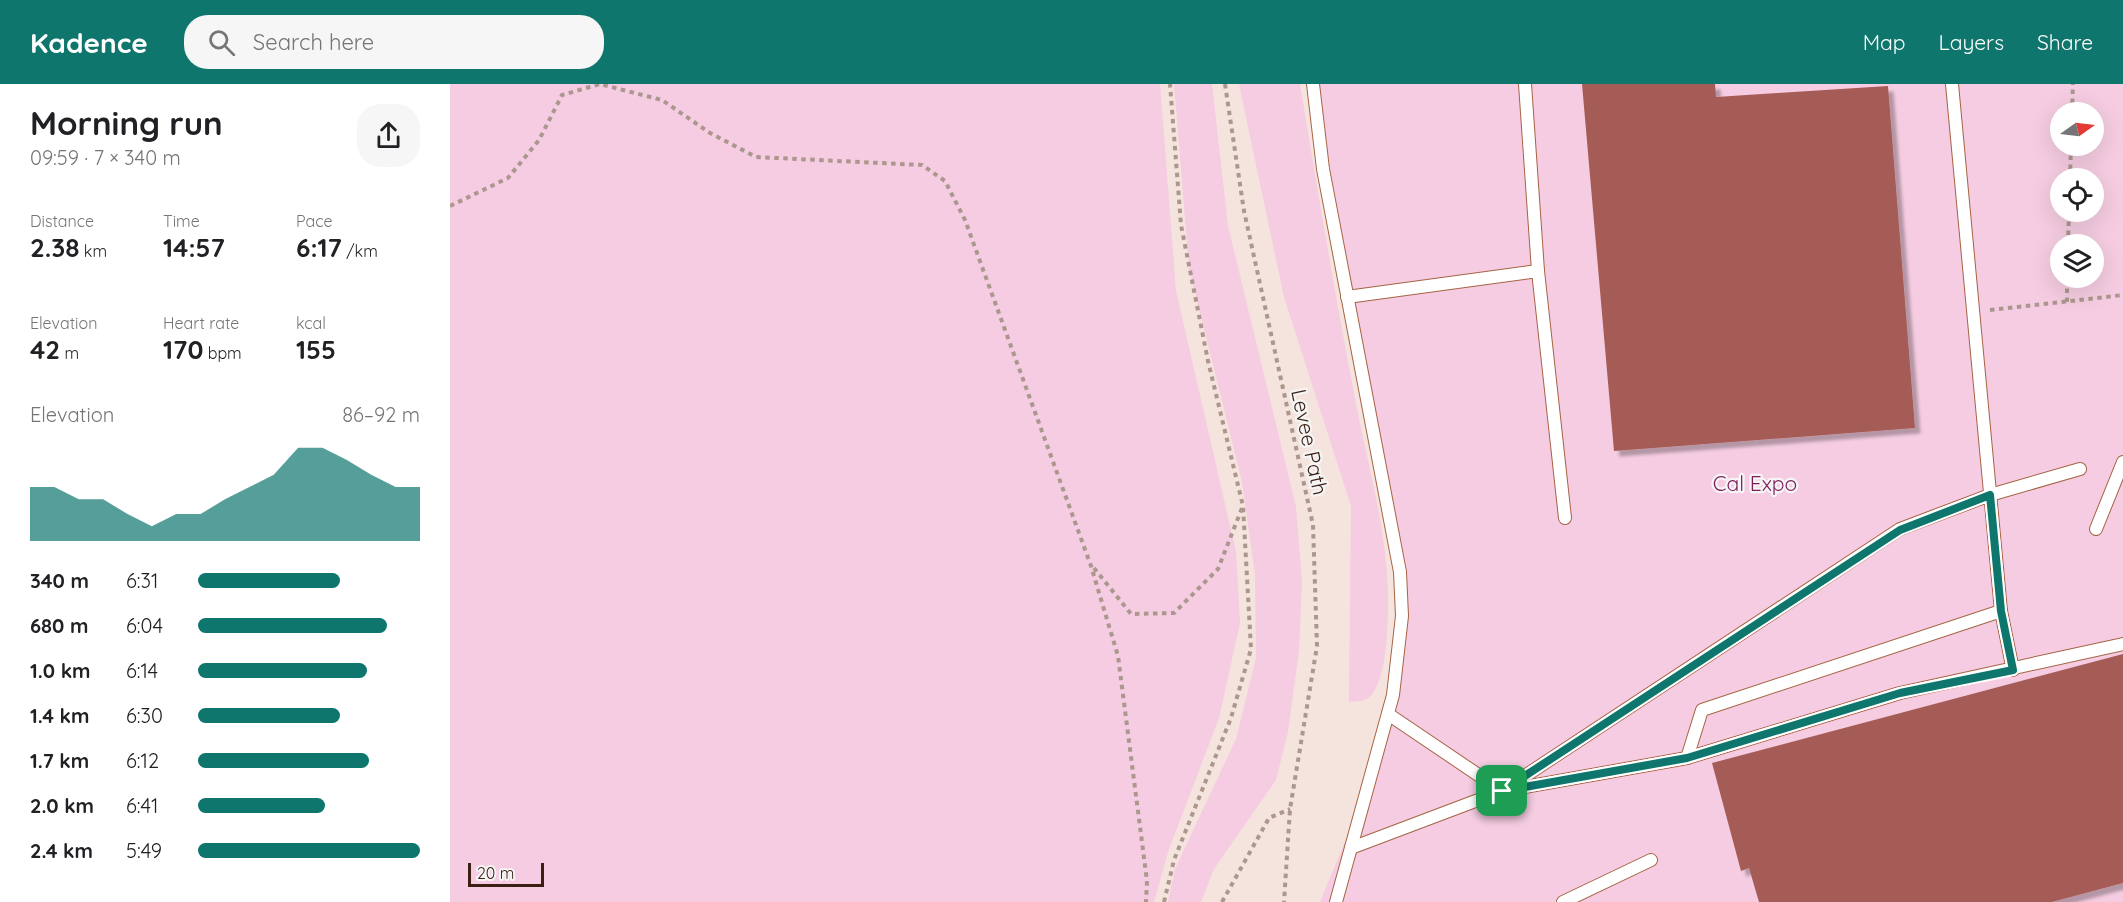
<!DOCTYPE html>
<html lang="en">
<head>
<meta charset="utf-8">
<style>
	:root { --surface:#fff; --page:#f6f6f6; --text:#202124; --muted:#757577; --accent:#0f766e }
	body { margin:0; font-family:Quicksand,sans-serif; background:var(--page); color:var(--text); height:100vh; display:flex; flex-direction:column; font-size:22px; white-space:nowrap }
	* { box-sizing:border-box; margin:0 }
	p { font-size:20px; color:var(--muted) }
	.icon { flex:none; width:33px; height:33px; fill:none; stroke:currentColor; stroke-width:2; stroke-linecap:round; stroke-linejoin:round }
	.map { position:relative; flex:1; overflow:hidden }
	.details { display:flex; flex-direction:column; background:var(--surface); width:450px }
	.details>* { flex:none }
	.needle { width:39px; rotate:76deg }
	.buttons { position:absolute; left:1600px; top:18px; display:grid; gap:12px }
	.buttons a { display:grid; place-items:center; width:54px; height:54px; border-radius:50%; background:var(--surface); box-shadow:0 6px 24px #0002; font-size:30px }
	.scale { position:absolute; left:18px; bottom:15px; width:76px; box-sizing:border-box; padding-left:6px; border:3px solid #3b1f12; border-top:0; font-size:16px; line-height:21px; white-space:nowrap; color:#3b1f12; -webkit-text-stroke:4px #f5f5f5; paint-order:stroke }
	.pin { position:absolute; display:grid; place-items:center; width:51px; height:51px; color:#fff; margin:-26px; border-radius:12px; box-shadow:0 3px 9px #0006 }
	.round { display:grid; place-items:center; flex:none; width:63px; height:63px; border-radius:24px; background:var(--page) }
	.overview { display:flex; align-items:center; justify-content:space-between; height:102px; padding:0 30px }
	h1 { font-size:33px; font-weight:700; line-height:45px }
	.metrics { display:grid; grid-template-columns:repeat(3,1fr); gap:9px; height:102px; padding:6px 30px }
	.metrics div { display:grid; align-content:center }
	.metrics b { font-size:26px; font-weight:700 }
	.metrics small { font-size:16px; font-weight:400 }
	.metrics p { font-size:16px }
	.chart { height:168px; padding:12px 30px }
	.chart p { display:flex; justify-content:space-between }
	.chart svg { width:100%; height:108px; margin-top:6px; fill:var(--accent); opacity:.7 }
	ul { padding:0 30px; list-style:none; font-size:20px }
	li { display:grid; grid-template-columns:96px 72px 1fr; align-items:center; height:45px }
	li i { height:15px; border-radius:8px; background:var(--accent) }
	header { display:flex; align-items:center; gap:36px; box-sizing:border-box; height:84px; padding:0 30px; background:var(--accent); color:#fff }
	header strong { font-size:28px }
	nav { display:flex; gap:33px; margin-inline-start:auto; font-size:21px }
	.search { width:420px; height:54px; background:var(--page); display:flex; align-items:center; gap:15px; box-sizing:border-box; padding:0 21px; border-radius:24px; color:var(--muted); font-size:22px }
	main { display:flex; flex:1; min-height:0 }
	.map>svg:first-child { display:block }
	.green { fill:#f5cce1; fill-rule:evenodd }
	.building { fill:#a65c56; filter:url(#shadow) }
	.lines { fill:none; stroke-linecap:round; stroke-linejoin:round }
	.service-casing { stroke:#a66343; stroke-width:14 }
	.path { stroke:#ac978e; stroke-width:4; stroke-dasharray:4.5 4.5; stroke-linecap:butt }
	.service { stroke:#fff; stroke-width:12 }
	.route-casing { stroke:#fff; stroke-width:12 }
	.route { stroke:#0f766e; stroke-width:8 }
	.labels { text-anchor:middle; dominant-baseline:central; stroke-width:4.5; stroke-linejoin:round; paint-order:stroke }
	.street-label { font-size:21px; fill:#3b1f12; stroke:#f5f5f5 }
	.park-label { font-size:21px; fill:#7f1b5d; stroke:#f5f5f5 }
</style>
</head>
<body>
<header>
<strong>Kadence</strong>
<div class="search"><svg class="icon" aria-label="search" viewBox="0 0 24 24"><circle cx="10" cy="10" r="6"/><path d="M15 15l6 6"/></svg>Search here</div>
<nav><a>Map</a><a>Layers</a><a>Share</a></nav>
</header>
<main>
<section class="details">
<div class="overview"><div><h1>Morning run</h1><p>09:59 · 7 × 340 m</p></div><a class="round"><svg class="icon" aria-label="share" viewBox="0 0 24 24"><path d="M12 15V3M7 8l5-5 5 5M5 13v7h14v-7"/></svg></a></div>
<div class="metrics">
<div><p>Distance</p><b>2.38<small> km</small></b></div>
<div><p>Time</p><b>14:57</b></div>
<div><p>Pace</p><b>6:17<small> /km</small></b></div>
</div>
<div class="metrics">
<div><p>Elevation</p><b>42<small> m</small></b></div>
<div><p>Heart rate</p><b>170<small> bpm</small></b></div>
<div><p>kcal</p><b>155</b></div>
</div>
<div class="chart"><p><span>Elevation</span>86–92 m</p>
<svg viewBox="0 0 160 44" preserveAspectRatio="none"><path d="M0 44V22L10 22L20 27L30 27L40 33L50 38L60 33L70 33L80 27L90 22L100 17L110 6L120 6L130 11L140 17L150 22L160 22V44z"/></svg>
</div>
<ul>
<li><b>340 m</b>6:31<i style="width:64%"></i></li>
<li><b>680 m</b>6:04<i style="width:85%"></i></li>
<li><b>1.0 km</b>6:14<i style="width:76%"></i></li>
<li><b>1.4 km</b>6:30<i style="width:64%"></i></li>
<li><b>1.7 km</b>6:12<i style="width:77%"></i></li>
<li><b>2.0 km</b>6:41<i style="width:57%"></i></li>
<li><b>2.4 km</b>5:49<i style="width:100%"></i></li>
</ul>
</section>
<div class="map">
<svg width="1673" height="818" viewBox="0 0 1673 818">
	<defs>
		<filter id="shadow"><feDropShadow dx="5.5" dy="5.5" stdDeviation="1.5" flood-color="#0004"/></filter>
	</defs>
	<rect width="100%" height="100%" fill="#f4e4dd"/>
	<g class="green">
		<path d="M0 0H710L726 207 786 468 790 539 769 634 718 768 704 818H0Z"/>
		<path d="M724 0H762L778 142 846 423 852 497 849 566 838 648 826 696 764 785 751 818H718L725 785 786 655 806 574 805 490 792 398 739 184Z"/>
		<path d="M789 0H850C867 103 884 206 904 309 916 375 937 444 938 511 938 537 938 587 923 609 918 618 909 617 899 618L901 422 834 213Z"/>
		<path d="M861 0H1673V818H870L899 748 938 630 947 589 944 476ZM1611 28H1644V62H1611ZM1611 94H1644V128H1611ZM1611 160H1644V194H1611Z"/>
	</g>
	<g class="building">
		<path d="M1132 0H1265L1266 13 1438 2 1465 344 1164 367Z"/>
		<path d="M1673 570V799L1602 818H1309L1299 784 1291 787 1262 679Z"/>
	</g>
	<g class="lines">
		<defs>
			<g id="service">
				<path d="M863 0 873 85 950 488 952 532 943 611 886 818"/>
				<path d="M1075 0 1088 187"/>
				<path d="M1502 0 1551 527 1563 586"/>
				<path d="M897 213 1088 187 1115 434"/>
				<path d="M1646 445 1673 378"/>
				<path d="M938 630 1052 707 1450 445 1540 411 1630 385"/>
				<path d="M1237 674 1450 609 1673 560"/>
				<path d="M901 764 1052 707 1237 674 1252 626 1551 527"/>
				<path d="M1113 818 1201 776"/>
			</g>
		</defs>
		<use href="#service" class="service-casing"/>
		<g class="path">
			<path d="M775 0 794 127 863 441 867 562 840 725 834 818"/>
			<path d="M1622 28 1623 0"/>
			<path d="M1620 94 1621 62"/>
			<path d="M0 122 58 94 89 56 112 11 150 0 212 16 260 49 306 73 472 81 495 97 515 136 641 482 668 572 697 797 696 818"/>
			<path d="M1618 160 1619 128"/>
			<path d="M1617 218V194"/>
			<path d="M1540 226 1673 211"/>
			<path d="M644 484 681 530 724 529 768 485 792 424"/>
			<path d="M714 818 724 776 781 634 801 565 793 422 758 277 731 141 720 0"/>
			<path d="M772 818 819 734 840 725"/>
		</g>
		<use href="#service" class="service"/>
	</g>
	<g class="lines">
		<defs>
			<path id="route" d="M1540 411 1551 527 1563 586 1450 609 1237 674 1052 707 1450 446Z"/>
		</defs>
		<use href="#route" class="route-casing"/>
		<use href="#route" class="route"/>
	</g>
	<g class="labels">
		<g class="street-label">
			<text transform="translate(860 358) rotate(78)">Levee Path</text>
		</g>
		<g class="park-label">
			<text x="1305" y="399">Cal Expo</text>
		</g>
	</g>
</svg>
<div class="buttons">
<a><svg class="needle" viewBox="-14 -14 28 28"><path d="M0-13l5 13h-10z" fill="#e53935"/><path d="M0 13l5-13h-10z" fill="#757577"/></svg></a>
<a><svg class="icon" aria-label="locate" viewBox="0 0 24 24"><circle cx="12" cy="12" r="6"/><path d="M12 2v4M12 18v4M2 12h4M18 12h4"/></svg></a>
<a><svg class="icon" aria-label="layers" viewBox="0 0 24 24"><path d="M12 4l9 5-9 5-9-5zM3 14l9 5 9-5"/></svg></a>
</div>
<div class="scale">20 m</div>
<div class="pin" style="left:1052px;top:707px;background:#1e9e55"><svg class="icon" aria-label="arrive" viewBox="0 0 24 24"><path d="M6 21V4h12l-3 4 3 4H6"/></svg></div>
</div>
</main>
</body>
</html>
